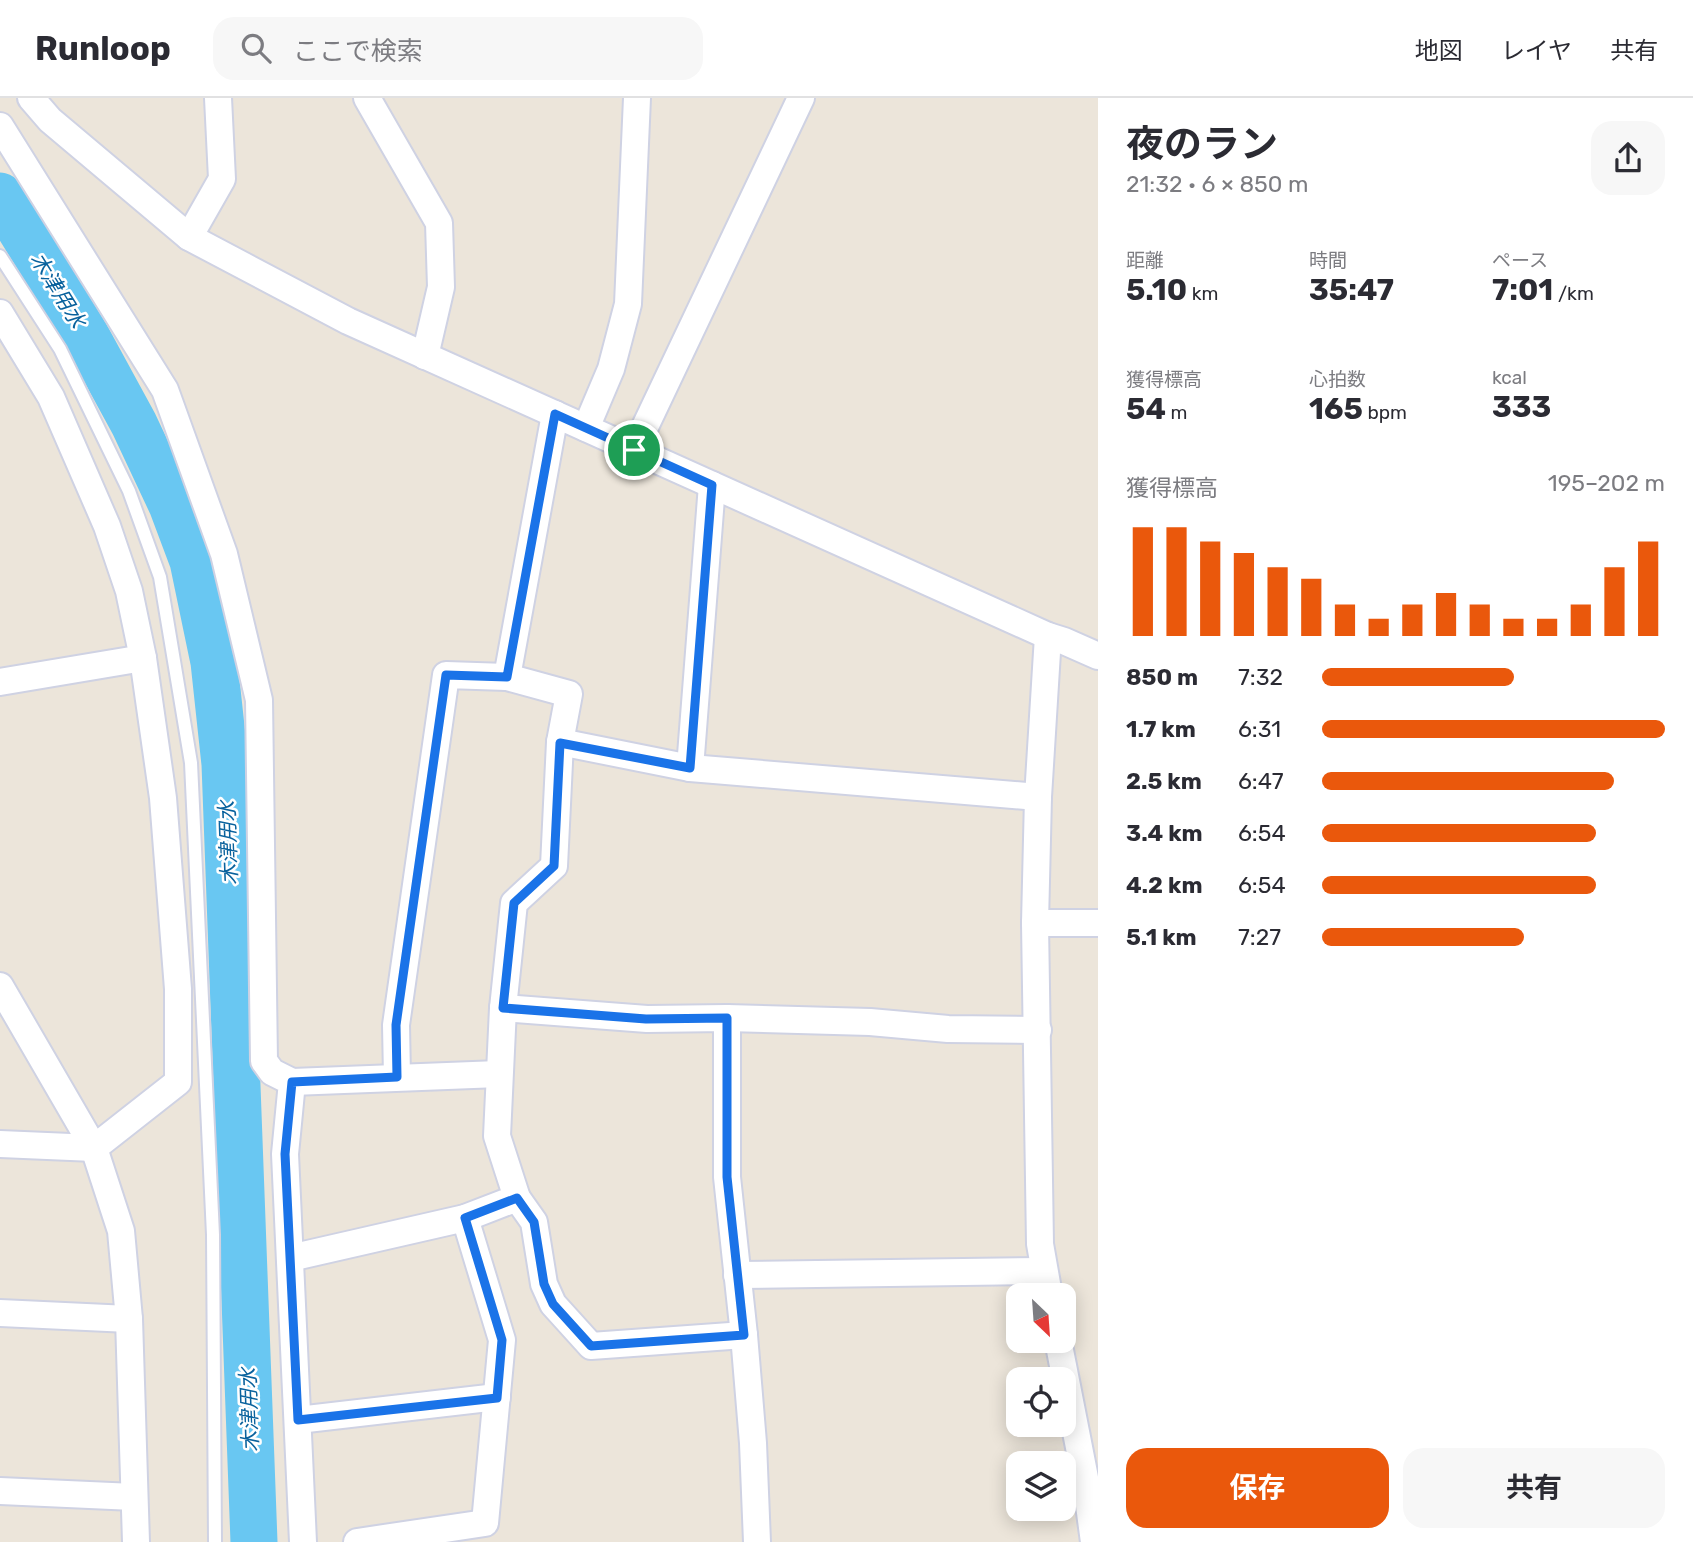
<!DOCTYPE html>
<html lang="ja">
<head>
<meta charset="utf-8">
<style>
	:root { --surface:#fff; --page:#f7f7f7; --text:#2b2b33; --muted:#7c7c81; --line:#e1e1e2; --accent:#ea580c }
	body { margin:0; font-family:Rubik,"Noto Sans JP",sans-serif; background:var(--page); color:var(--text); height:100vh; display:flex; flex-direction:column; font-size:26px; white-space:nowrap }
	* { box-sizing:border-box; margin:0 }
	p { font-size:23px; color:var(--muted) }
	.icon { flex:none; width:38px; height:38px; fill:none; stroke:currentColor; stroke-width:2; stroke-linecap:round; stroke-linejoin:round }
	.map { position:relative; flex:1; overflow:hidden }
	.side { display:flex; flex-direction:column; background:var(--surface); width:595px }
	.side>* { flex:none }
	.needle { width:46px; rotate:155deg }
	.buttons { position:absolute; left:1006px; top:1185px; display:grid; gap:14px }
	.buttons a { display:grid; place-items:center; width:70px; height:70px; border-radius:14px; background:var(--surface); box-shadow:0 4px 18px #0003; font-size:35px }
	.pin { position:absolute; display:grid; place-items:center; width:60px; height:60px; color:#fff; margin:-30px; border:4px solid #fff; border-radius:50%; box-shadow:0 2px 7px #0007 }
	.round { display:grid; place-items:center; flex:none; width:74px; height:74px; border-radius:21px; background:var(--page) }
	.overview { display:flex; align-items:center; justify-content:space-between; height:119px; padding:0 28px }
	h1 { font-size:38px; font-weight:700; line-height:52px }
	.metrics { display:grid; grid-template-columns:repeat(3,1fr); gap:10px; height:119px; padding:7px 28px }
	.metrics div { display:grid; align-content:center }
	.metrics b { font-size:30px; font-weight:700 }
	.metrics small { font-size:19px; font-weight:400 }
	.metrics p { font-size:19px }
	.chart { height:196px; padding:14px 28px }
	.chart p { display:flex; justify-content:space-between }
	.chart svg { width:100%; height:126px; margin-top:7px; stroke:var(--accent); stroke-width:6 }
	.primary-button { display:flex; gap:14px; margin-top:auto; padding:14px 28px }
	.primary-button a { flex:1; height:80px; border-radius:21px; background:var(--accent); color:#fff; font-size:28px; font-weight:700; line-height:80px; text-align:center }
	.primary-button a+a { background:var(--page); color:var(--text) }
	ul { padding:0 28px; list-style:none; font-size:23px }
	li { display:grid; grid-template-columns:112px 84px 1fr; align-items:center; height:52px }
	li i { height:18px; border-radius:9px; background:var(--accent) }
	header { display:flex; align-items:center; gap:42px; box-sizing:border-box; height:98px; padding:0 35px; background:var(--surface); border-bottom:2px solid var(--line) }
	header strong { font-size:33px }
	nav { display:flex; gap:38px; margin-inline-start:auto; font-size:24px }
	.search { width:490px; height:63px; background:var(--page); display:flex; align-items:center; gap:18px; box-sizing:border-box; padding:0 24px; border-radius:21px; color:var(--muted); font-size:26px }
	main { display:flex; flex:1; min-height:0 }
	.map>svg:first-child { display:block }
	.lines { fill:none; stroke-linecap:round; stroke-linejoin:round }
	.river { stroke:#69c7f2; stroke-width:47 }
	.service-casing { stroke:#cfd2e3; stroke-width:16 }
	.minor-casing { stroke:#cfd2e3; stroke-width:30 }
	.service { stroke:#fff; stroke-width:12 }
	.minor { stroke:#fff; stroke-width:26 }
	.route-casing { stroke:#fff; stroke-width:14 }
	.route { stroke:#1a73e8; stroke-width:9 }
	.labels { text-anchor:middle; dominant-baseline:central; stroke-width:5; stroke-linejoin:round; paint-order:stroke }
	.water-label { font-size:21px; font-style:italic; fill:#09629d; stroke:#fff }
</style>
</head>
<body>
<header>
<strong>Runloop</strong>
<div class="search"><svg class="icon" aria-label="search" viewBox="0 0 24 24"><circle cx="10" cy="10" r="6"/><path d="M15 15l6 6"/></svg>ここで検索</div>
<nav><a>地図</a><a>レイヤ</a><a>共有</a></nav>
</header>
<main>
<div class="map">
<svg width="1098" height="1444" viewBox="0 0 1098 1444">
	<rect width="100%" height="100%" fill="#ece5da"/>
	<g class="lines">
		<path class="river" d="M0 98 85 236 134 326 172 407 193 463 214 564 225 666 254 1444"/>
		<defs>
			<path id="service" d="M0 158 60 251 129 393 160 479 191 665 213 1137 215 1444"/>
			<g id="minor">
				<path d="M31 0 50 22 189 139 348 223 1048 538 1064 543 1098 558"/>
				<path d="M367 0 439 125 441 189 425 258"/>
				<path d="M0 28 165 292 224 456 259 602 264 963 272 974 292 984 285 1056 303 1444"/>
				<path d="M189 139 222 81 218 0"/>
				<path d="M0 215 51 299 107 428 129 493 143 560 163 700 178 891V984L94 1050 0 1046"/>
				<path d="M586 330 611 271 628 206 637 0"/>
				<path d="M634 352 801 0"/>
				<path d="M1048 538 1038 699 1035 825 1040 1146 1049 1197"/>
				<path d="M507 579 555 316"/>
				<path d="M0 584 143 560"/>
				<path d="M560 644 690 670 1038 699"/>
				<path d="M690 670 712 387"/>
				<path d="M1035 825H1098"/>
				<path d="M0 888 94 1050 121 1133 129 1221 136 1444"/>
				<path d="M503 910 647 921 727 920 870 924 948 931 1038 932"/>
				<path d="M727 920V1079L744 1237 753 1345 757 1444"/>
				<path d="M292 984 499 976"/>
				<path d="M517 1100 534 1124 544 1186 553 1206 591 1248 744 1237"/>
				<path d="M290 1160 465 1120 517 1100 497 1038 503 910 514 805 554 768 560 644 569 596 507 579 446 577 396 927 397 979"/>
				<path d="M737 1177 1044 1173"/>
				<path d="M0 1215 129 1221"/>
				<path d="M1058 1242 1086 1385 1094 1444"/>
				<path d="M298 1322 497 1299"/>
				<path d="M0 1393 134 1399"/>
				<path d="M357 1444 485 1425 502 1242 465 1120"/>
			</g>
		</defs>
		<use href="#service" class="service-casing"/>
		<use href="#minor" class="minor-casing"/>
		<use href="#service" class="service"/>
		<use href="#minor" class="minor"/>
	</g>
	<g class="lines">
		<defs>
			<path id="route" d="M555 316 712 387 690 670 560 645 554 768 514 805 503 910 646 921 727 920V1079L744 1237 591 1248 553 1206 544 1186 534 1124 517 1100 465 1120 502 1242 497 1300 298 1322 285 1056 292 984 397 979 396 927 446 577 507 579Z"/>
		</defs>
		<use href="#route" class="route-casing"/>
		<use href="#route" class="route"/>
	</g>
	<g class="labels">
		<g class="water-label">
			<text transform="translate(58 192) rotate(58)">木津用水</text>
			<text transform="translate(228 745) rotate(-92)">木津用水</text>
			<text transform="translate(249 1312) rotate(-92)">木津用水</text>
		</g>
	</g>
</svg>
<div class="buttons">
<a><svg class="needle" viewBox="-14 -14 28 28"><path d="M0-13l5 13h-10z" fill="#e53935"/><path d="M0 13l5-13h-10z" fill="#7c7c81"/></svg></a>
<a><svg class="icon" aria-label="locate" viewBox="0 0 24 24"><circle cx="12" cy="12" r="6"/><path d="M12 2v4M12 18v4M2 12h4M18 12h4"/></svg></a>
<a><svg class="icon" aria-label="layers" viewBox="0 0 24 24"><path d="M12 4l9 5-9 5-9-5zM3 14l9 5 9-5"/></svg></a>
</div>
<div class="pin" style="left:634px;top:352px;background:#1e9e55"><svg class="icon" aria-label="arrive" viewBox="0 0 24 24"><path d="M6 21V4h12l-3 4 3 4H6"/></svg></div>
</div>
<section class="side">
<div class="overview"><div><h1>夜のラン</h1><p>21:32 · 6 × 850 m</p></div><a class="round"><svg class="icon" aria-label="share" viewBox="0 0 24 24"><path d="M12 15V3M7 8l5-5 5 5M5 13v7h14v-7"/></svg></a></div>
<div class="metrics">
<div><p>距離</p><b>5.10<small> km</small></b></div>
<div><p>時間</p><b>35:47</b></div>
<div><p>ペース</p><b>7:01<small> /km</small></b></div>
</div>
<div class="metrics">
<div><p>獲得標高</p><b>54<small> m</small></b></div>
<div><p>心拍数</p><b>165<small> bpm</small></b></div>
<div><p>kcal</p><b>333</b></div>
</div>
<div class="chart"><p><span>獲得標高</span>195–202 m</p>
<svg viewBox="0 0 160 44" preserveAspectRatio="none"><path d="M5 44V6M15 44V6M25 44V11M35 44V15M45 44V20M55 44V24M65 44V33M75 44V38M85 44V33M95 44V29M105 44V33M115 44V38M125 44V38M135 44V33M145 44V20M155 44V11"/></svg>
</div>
<ul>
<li><b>850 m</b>7:32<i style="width:56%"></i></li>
<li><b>1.7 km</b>6:31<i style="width:100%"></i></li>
<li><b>2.5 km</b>6:47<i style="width:85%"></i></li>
<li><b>3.4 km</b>6:54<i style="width:80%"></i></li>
<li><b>4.2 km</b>6:54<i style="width:80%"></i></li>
<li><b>5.1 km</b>7:27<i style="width:59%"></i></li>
</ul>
<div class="primary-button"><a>保存</a><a>共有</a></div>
</section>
</main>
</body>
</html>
